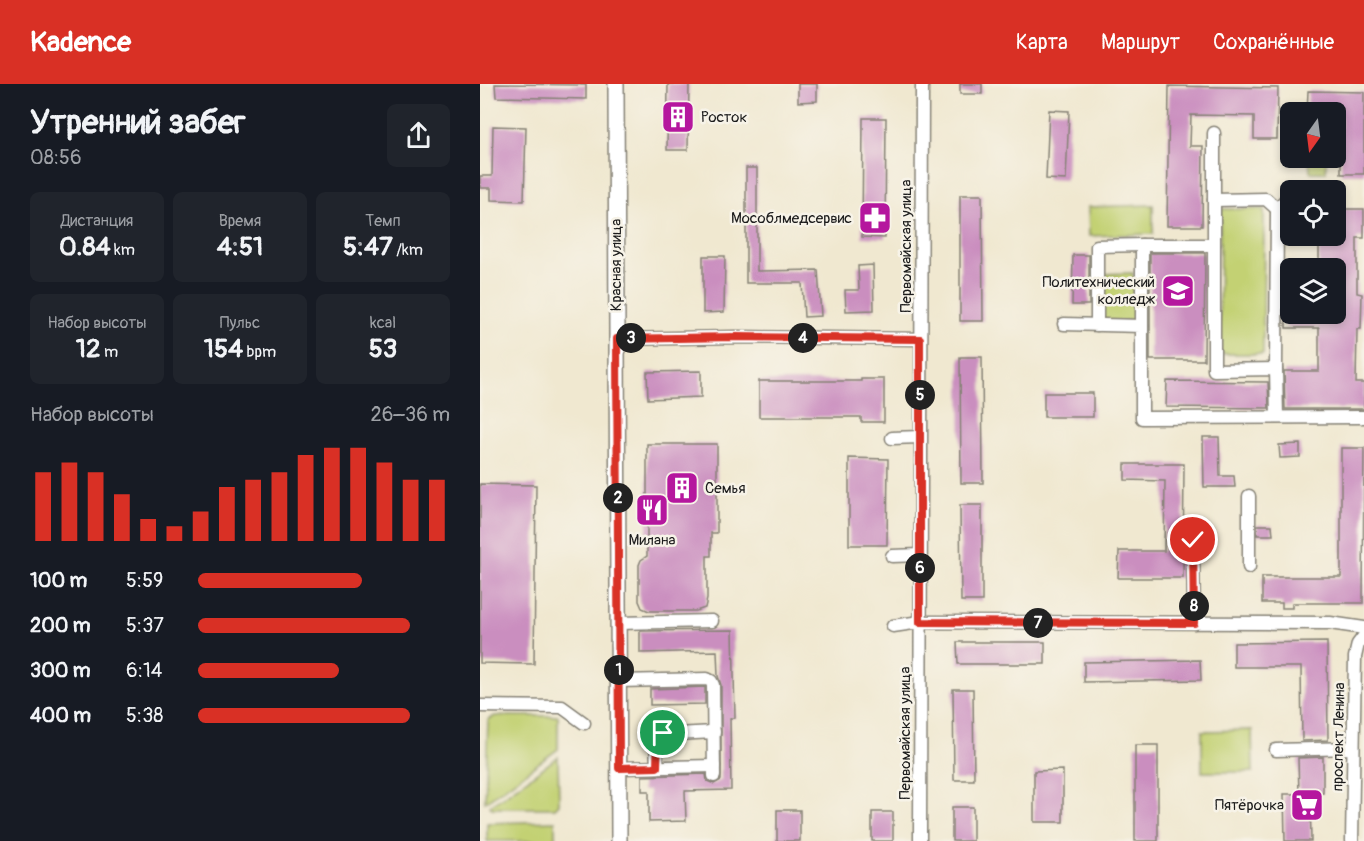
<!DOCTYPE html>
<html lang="ru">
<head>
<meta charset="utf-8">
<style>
	:root { --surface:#171b24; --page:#20242c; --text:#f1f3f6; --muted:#9ea1a6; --accent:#d93025 }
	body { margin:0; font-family:Pangolin,sans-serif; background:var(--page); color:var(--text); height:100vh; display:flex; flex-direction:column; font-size:22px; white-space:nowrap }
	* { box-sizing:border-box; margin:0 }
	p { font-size:20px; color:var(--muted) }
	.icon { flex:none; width:33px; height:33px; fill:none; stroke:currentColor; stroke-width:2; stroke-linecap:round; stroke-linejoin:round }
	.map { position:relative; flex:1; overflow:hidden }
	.drawer { display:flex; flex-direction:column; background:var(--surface); width:480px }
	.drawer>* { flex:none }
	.needle { width:39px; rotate:194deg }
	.controls { position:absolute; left:800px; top:18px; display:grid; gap:12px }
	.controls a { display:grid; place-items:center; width:66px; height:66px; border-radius:9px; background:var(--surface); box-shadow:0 3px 9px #0003; font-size:30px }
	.pin { position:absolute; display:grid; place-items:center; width:51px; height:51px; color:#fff; margin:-26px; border:3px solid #fff; border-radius:50%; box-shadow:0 2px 6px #0007 }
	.km { position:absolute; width:30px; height:30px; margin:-15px; border-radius:50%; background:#222; color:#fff; font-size:16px; line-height:30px; text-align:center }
	.round { display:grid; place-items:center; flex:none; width:63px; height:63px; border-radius:9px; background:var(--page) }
	.head { display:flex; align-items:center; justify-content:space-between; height:102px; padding:0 30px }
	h1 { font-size:33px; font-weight:700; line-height:45px }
	.figures { display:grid; grid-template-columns:repeat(3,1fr); gap:9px; height:102px; padding:6px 30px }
	.figures div { display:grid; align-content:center; border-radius:9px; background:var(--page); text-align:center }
	.figures b { font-size:26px; font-weight:700 }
	.figures small { font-size:16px; font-weight:400 }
	.figures p { font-size:16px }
	.chart { height:168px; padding:12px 30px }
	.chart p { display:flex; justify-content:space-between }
	.chart svg { width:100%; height:108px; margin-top:6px; stroke:var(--accent); stroke-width:6 }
	ul { padding:0 30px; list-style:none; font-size:20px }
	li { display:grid; grid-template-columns:96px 72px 1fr; align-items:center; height:45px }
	li i { height:15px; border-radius:8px; background:var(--accent) }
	header { display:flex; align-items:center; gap:36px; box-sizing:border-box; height:84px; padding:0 30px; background:var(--accent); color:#fff }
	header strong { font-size:28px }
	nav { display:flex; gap:33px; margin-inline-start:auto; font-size:21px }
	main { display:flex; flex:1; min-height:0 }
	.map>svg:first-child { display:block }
	.green { fill:#c3d173; stroke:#707648; stroke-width:1.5 }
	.building { fill:#ca8ebf }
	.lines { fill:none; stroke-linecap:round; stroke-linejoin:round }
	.minor-casing { stroke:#868276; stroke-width:15 }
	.major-casing { stroke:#868276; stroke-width:18 }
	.minor { stroke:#fff; stroke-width:12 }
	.major { stroke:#fff; stroke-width:15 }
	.route-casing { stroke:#fff; stroke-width:12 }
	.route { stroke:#d93025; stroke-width:8 }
	.labels { text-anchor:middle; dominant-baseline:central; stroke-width:5; stroke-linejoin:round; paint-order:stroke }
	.poi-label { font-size:15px; fill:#1c1c1c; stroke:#f7f3e8; text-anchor:end }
	.street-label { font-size:15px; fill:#1c1c1c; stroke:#f7f3e8 }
</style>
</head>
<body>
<header>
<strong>Kadence</strong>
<nav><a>Карта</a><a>Маршрут</a><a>Сохранённые</a></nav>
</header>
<main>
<section class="drawer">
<div class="head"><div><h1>Утренний забег</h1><p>08:56</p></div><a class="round"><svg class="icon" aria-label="share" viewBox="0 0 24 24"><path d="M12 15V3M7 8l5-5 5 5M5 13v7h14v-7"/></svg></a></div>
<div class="figures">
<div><p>Дистанция</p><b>0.84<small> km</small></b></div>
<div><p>Время</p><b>4:51</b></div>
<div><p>Темп</p><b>5:47<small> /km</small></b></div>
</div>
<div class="figures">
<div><p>Набор высоты</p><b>12<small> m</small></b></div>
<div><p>Пульс</p><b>154<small> bpm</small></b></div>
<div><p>kcal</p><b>53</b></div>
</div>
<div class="chart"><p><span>Набор высоты</span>26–36 m</p>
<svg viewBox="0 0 160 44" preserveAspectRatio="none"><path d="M5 44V16M15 44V12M25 44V16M35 44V25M45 44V35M55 44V38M65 44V32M75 44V22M85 44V19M95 44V16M105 44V9M115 44V6M125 44V6M135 44V12M145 44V19M155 44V19"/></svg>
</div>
<ul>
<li><b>100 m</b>5:59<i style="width:65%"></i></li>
<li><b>200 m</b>5:37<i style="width:84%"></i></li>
<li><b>300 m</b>6:14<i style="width:56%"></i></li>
<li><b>400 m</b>5:38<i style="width:84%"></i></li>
</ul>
</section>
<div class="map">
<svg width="884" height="757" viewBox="0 0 884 757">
	<rect width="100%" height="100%" fill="#f7f3e8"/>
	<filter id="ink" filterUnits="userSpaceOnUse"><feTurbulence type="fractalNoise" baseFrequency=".0167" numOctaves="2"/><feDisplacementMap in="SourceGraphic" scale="12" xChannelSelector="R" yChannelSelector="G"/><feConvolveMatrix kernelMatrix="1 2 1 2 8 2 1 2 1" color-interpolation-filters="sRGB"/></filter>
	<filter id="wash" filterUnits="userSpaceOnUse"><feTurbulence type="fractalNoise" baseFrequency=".008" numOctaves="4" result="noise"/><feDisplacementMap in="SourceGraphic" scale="24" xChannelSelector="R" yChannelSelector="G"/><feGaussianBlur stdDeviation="1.35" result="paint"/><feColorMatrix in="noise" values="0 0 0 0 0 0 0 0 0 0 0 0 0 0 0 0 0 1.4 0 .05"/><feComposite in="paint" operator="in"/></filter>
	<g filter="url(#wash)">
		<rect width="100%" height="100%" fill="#f0e8d0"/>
		<g class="green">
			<path d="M829 74H846V88H830Z"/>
			<path d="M673 121V150L609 152 608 123Z"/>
			<path d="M740 125H784L783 270H739Z"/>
			<path d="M653 189 654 237H622V190Z"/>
			<path d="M15 632H78V665L5 718 8 636Z"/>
			<path d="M772 646 773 688H722V647Z"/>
			<path d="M78 673 79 720 75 724H12L10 722Z"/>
			<path d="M75 737V757H7V739Z"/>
		</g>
		<g id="blocks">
			<g class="building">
				<path d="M15 0 106 1V15L16 13Z"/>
				<path d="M188 0H209L208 66H187Z"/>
				<path d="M318 0H337V17L318 18Z"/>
				<rect x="480" y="0" width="22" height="10"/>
				<path d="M689 2 798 4 797 55H774V32L711 31 710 62H723L722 142H687Z"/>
				<path d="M828 7 884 8V90H861V32H855V28H827Z"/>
				<path d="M569 26 589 27 586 96 566 95Z"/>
				<path d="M383 34H406L405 154 382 153Z"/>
				<path d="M13 42 46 43 44 117 11 116V104H0V92H12Z"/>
				<path d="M266 84H277V187L338 186 341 232 324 233 322 199H266Z"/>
				<path d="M480 111H502L503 237H480Z"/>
				<path d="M855 125H884V154H877V209L882 210 881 245H877L876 299H884V325H805L804 287H839V244H806V230H855V184H839V152H855Z"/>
				<path d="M670 169H725L724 276H670Z"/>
				<path d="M593 171H609V221H592Z"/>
				<path d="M223 172H245L244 228 223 229Z"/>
				<path d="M393 181 394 226 366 227 365 206H379L378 182Z"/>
				<path d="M480 273H502L503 399H481Z"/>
				<path d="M221 287V313L168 315 167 288Z"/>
				<path d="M381 295H404V338H381V333H279V297H381Z"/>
				<path d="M687 297 788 298 789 324 686 323Z"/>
				<rect x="564" y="309" width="49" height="24"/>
				<path d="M723 353H739L740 392H754L755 403H724Z"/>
				<path d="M167 360H237V449H231V472H227V515L225 524 216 527H169L162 524 159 517V481L161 476 167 472Z"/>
				<path d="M820 360V373L800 374 799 361Z"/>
				<path d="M861 364H884L883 519H812V524H802V519H782V493H861Z"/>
				<path d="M369 374 408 375 407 461H369Z"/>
				<path d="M645 380H704L703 494H638L639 467H684L685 397 645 396Z"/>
				<path d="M0 400 56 401 54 580 0 579Z"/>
				<path d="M480 421H502V517H481Z"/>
				<path d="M777 441H792L793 451H777Z"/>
				<path d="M253 546 255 634H250L251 706 205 707 206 737 169 738V707H162V692L226 690 227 697 234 700 241 696V601L238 592 237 567 160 569V547Z"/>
				<path d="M477 558H565V580H478Z"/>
				<path d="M847 558 848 656 822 657 821 583H754V559Z"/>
				<path d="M720 576 721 596 604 598V578Z"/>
				<path d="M225 603V620L170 621V605Z"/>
				<path d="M473 605H493L494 696H474Z"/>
				<rect x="655" y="661" width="23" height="96"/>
				<path d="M843 673V709H830L831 757H805L804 710H819L818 674Z"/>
				<path d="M583 686V738H554V687Z"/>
				<rect x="472" y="723" width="21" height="34"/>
				<rect x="297" y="726" width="23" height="31"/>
				<rect x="392" y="728" width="21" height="29"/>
			</g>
		</g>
	</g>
	<g filter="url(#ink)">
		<use href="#blocks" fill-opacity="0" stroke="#868276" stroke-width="1.5"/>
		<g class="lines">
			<defs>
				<g id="minor">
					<path d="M734 116 786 115 797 125"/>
					<path d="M734 161V49"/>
					<path d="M584 240 662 242V334L884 333"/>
					<path d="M617 241V162L662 161"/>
					<path d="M662 242V161H734V286L796 285 797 333"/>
					<path d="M137 255 256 253 440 255"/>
					<path d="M796 285 797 125 810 111"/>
					<path d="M412 354 440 353"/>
					<path d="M769 412V483"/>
					<path d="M713 457 714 539"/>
					<path d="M412 472 440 471"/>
					<path d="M138 539 232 537"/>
					<path d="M413 542 440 538 850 539 884 544"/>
					<path d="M139 597 227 595 231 597 233 601 234 692"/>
					<path d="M0 622 82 623 104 639"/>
					<path d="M796 666 873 664"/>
					<path d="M177 683 176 655 178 651 234 648"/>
					<path d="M139 684 234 682"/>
					<path d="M440 757 442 0"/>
					<path d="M872 757 875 573 878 560 884 552"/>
				</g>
				<path id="major" d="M136 0 139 757"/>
			</defs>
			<use href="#minor" class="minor-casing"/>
			<use href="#major" class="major-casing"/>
			<use href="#minor" class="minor"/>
			<use href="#major" class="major"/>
		</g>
	</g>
	<g class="lines" filter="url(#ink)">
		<defs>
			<path id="route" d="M183 649 178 651 177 683 139 684 137 255 256 253 440 255V538L714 539 713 456"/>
		</defs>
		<use href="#route" class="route-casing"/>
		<use href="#route" class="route"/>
	</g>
	<defs>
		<symbol id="building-square" viewBox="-11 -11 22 22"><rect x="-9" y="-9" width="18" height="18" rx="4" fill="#b5179e" stroke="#f7f3e8"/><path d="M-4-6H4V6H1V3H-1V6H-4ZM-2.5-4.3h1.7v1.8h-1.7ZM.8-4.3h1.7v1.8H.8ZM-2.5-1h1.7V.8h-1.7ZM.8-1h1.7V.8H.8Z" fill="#fff"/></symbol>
		<symbol id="pharmacy-square" viewBox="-11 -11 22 22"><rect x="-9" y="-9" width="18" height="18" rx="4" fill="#b5179e" stroke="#f7f3e8"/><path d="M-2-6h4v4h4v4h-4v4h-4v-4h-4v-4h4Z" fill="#fff"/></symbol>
		<symbol id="university-square" viewBox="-11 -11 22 22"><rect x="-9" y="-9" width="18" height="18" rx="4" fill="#b5179e" stroke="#f7f3e8"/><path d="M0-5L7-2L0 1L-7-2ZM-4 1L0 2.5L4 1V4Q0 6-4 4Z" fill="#fff"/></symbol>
		<symbol id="restaurant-square" viewBox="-11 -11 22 22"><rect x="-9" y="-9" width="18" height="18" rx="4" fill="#b5179e" stroke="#f7f3e8"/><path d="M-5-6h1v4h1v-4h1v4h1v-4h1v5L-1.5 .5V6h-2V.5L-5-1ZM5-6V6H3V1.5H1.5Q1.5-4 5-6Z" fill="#fff"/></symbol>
		<symbol id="supermarket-square" viewBox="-11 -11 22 22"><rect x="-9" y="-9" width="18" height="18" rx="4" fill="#b5179e" stroke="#f7f3e8"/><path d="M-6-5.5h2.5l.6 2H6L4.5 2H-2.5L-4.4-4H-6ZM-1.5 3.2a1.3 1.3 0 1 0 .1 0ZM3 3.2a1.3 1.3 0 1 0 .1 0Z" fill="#fff"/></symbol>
	</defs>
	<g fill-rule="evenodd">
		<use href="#building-square" x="179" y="14" width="38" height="38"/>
		<use href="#pharmacy-square" x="376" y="115" width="38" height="38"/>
		<use href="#university-square" x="679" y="188" width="38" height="38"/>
		<use href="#building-square" x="183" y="385" width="38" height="38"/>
		<use href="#restaurant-square" x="153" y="407" width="38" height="38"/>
		<use href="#supermarket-square" x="808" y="702" width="38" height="38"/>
	</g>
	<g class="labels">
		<g class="poi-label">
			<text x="221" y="33" text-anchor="start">Росток</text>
			<text x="372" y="134">Мособлмедсервис</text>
			<text x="675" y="198">Политехнический<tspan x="675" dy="17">колледж</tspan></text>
			<text x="225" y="404" text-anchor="start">Семья</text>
			<text x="172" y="456" text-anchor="middle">Милана</text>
			<text x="804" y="721">Пятёрочка</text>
		</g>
		<g class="street-label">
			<text transform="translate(426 162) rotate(-90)">Первомайская улица</text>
			<text transform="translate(136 181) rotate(-90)">Красная улица</text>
			<text transform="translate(425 649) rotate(-90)">Первомайская улица</text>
			<text transform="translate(859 653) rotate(-89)">проспект Ленина</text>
		</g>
	</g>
</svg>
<div class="controls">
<a><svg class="needle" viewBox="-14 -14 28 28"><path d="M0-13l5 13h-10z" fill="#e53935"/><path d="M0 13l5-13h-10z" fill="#9ea1a6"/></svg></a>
<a><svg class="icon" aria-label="locate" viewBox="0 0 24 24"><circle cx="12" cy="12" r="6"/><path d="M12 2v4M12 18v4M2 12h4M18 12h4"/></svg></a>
<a><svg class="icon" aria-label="layers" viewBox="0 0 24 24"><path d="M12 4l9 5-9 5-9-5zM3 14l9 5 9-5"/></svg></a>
</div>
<div class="pin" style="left:183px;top:649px;background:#1e9e55"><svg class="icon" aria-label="arrive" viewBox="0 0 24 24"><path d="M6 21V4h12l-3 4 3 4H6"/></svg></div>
<div class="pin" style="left:713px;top:456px;background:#d93025"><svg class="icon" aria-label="check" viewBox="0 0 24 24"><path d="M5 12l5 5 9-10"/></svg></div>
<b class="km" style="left:139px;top:586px">1</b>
<b class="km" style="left:138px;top:414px">2</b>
<b class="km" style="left:151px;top:254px">3</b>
<b class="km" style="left:323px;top:254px">4</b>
<b class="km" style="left:440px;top:311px">5</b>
<b class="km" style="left:440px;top:484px">6</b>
<b class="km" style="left:558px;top:539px">7</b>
<b class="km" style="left:714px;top:522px">8</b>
</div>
</main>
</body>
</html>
